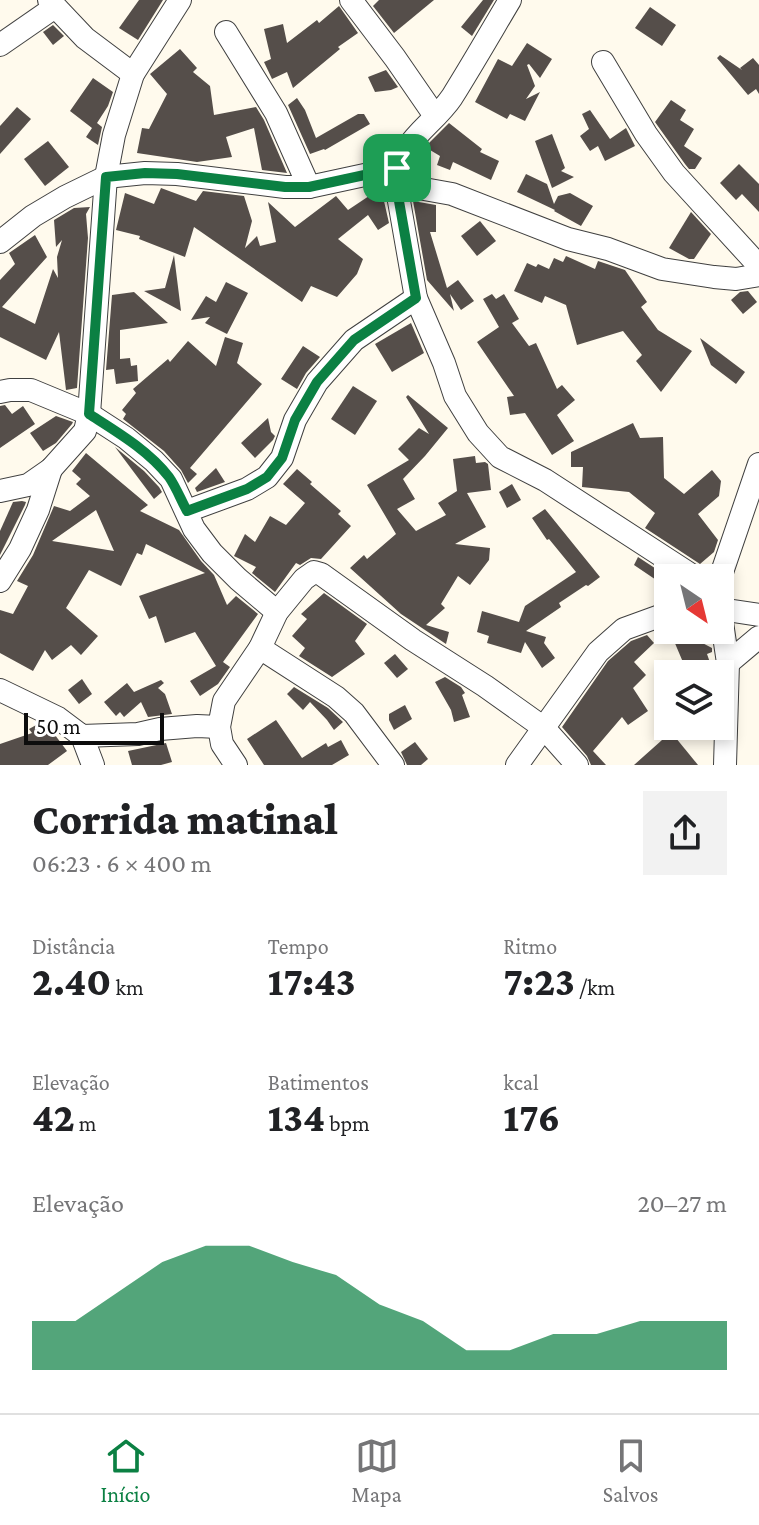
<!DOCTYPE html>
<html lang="pt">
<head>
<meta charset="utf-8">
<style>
	:root { --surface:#fff; --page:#f2f2f2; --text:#202124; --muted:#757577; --line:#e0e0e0; --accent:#0b8043 }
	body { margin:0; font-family:"Crimson Pro",serif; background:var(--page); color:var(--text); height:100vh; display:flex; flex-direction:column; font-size:30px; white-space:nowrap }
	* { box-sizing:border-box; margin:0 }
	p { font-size:26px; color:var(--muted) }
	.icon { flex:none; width:44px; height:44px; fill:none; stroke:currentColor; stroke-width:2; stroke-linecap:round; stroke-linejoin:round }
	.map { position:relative; height:765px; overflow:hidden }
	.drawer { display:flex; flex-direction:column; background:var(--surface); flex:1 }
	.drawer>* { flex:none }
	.needle { width:52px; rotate:145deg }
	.tools { position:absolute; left:654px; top:564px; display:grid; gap:16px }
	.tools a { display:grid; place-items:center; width:80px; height:80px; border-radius:0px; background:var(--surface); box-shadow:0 4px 12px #0003; font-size:40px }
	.scale { position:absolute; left:24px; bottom:20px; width:140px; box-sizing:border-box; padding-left:8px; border:4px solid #0d0d0d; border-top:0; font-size:22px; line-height:28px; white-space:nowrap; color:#0d0d0d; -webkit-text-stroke:6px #fff; paint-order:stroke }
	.pin { position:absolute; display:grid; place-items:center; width:68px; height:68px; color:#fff; margin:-34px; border-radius:16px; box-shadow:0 4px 12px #0006 }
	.round { display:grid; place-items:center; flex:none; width:84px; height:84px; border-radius:0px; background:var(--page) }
	.summary { display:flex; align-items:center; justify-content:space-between; height:136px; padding:0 32px }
	h1 { font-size:44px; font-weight:800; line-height:60px }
	.metrics { display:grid; grid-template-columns:repeat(3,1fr); gap:12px; height:136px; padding:8px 32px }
	.metrics div { display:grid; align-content:center }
	.metrics b { font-size:40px; font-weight:800 }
	.metrics small { font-size:22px; font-weight:400 }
	.metrics p { font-size:22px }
	.chart { height:224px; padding:16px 32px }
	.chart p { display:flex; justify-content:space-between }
	.chart svg { width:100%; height:144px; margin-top:8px; fill:var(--accent); opacity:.7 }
	.tab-bar { display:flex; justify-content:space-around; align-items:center; height:112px; border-top:2px solid var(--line); background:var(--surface); font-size:22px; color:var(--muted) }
	.tab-bar a { display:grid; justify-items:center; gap:4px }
	.tab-bar .selected { color:var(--accent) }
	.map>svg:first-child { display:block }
	.building { fill:#554e4a; fill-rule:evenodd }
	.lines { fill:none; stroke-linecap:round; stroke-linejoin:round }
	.minor-casing { stroke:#404040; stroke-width:24 }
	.minor { stroke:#fff; stroke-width:22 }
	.route-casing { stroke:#fff; stroke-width:16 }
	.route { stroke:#0b8043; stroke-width:10 }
</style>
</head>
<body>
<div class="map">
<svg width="759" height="765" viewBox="0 0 759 765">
	<rect width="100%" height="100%" fill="#fffaed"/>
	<g class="building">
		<path d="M139 0H163L138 40 119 28Z"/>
		<path d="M379 0H434L394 33 373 6Z"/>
		<path d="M483 0H494L472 36 461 27Z"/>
		<path d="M339 6 358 33 338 47 340 49 293 88 287 72 272 79 264 62 271 59 264 29 283 24 287 43 317 20 319 23Z"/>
		<path d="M650 7 676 25 662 46 635 28Z"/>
		<path d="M53 25 64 36 53 45 43 32Z"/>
		<path d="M527 43 552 59 540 78 529 64 527 65 535 86 526 99 540 92 525 121 510 114 507 119 475 102 498 59 512 66Z"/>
		<path d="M180 49 197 68 193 72 210 86 214 115 256 107 264 120 287 173 262 170 254 128 226 137 232 157 197 162 137 153 142 128 149 129 167 94 150 74Z"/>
		<path d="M720 55 742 70 740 68 753 58 759 65V94L756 89 748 95 717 58Z"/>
		<path d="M386 70 398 87 391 90 375 92 368 77Z"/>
		<path d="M93 78 113 92 108 106 97 123 102 127 98 145 86 137 92 128 70 111Z"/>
		<path d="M297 98 305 110 316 138 358 114H364L370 124 325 150 324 149 310 154 288 105Z"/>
		<path d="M671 100 686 110 680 120 694 129 684 146 702 158 695 169H689L685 164 655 122Z"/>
		<path d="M17 107 31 119 0 154V126Z"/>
		<path d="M590 110 610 139 626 128 635 146 605 161 598 146 590 151 580 136 589 129 582 114Z"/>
		<path d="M449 123 482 149 480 152 499 161 491 180 453 162 450 170 437 165 440 156 425 147Z"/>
		<path d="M552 134 565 168 561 171 574 177 552 188 535 141Z"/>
		<path d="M48 141 69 167 45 186 24 159Z"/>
		<path d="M739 164 759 184V212L742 194 736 200 720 183Z"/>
		<path d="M526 174 547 184 554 204 558 196 570 193 593 206 581 226 554 211 555 210 517 192Z"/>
		<path d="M161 188 196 201 203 191 244 196 252 221 245 248 257 236 260 246 276 242 268 202 295 227 336 196 348 210 381 188 389 223 378 230 368 215 338 239 363 259 357 274 337 297 311 286 302 302 194 227 185 257 139 239 140 236 116 230 125 193 154 204Z"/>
		<path d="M413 201 436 205V232H430L447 288 458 280 474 301 461 310 450 294 454 311 427 280Z"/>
		<path d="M90 207 86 214 88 238 77 388 66 390 59 332 46 360 0 337V280L15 264 9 253 35 235 47 257 2 307 35 324 53 269 58 278 57 257 62 240 56 247 54 220 74 208Z"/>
		<path d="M691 212 711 234 694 259H689L669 248Z"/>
		<path d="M480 221 496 241 477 256 461 236Z"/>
		<path d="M174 255 181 311 144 291 165 288Z"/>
		<path d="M566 256 595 269 598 261 625 270 647 302 641 307 658 330 692 351 661 392 636 361 642 355 623 331 577 345 566 305 545 296 542 303 514 291 527 263 536 267 538 264 549 269 554 258 563 262Z"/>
		<path d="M226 282 248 293 227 334 205 323 210 317 191 320 206 296 216 302Z"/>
		<path d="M748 291 757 302 743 314 731 300 740 292Z"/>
		<path d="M134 292 168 323 120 330V359L130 358 131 366 137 365 138 381 116 384 114 369 106 370 112 295Z"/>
		<path d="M492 294 496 299 504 294 519 319 512 323 529 346 536 343 557 389 562 385 575 400 557 415 574 441 552 455 525 413 510 415 507 397 514 396 477 342 499 327 483 299Z"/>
		<path d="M411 323 424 353 392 372 375 344Z"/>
		<path d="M225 337 243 343 237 363 262 384 190 468 197 474 188 483 181 470 164 451 123 419 126 414 122 410 136 393 133 389 168 359 170 362 188 341 216 366Z"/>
		<path d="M700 338 745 372 736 384 711 365Z"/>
		<path d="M303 346 320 357 306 373 297 389 281 379Z"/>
		<path d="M353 386 377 401 355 435 331 419Z"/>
		<path d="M408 395 448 428 425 456 403 479 415 499 397 509 416 531 446 515 438 503 457 491 453 459 475 456 476 463 485 462 488 464 491 490 467 493 486 527 455 544 490 548 489 560 470 585 458 576 441 604 445 608 426 625 449 632 446 644 401 614 350 568 364 555 367 559 396 534 367 485 409 460 398 449 419 428 429 434 406 397Z"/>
		<path d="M5 405 12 414 23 406 35 424 0 448V406Z"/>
		<path d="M56 416 73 422 72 424 56 443 43 451 30 433Z"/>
		<path d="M268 418 271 432 275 436 273 440 255 458 241 443Z"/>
		<path d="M633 423 640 438 663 437 664 478 684 494 712 470 721 481 719 496 698 514 718 540 714 552 700 564 645 528 655 513 629 492 582 487 583 467H571V452Z"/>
		<path d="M115 447 144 471 159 487 162 492 154 499Z"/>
		<path d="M86 453 148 505 140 511 179 530 201 561 214 575 227 605 236 596 258 614 223 662 230 667 218 684 200 696 190 681 216 666 195 632 165 643 156 616 149 619 139 596 205 573 146 544 142 555 137 553 121 586 89 570 66 608 98 636 81 655 71 645 52 660 45 650 33 671 0 653V610L13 614 28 586 17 581 33 555 54 506 70 511 90 496 76 484 81 479 72 471ZM96 510 114 551 52 541Z"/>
		<path d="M216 468 225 482 197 492 195 488Z"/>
		<path d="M297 469 312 482 310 484 341 511 338 514 351 526 321 559 311 558 300 565 296 563 275 592 252 573 256 567 234 556 245 534 255 542 270 516 286 525 305 503 283 484Z"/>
		<path d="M512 484 521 500 507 508 499 492Z"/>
		<path d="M22 501 26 502 25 505 0 555V531L13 502Z"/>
		<path d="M545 509 600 577 588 586 586 585 559 603 561 607 526 631 546 637 544 643 555 658 542 668 525 642 521 653 487 643 489 636 477 632 482 611 519 622 525 606 576 572 549 539 547 540 532 518Z"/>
		<path d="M638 557 670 578H668V588L634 565Z"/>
		<path d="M324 593 367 624 355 641 365 654 332 677 299 656 305 648 292 636 307 619 301 614Z"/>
		<path d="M647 635 654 643 634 662 646 675 633 688 648 711 628 725 622 717 593 751 606 765H591L587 756 562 727 608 661 631 641Z"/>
		<path d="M689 636 712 648V652L707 654 714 674H688L674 641Z"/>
		<path d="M395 654 408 669 397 678 384 663Z"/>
		<path d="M445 677 461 687 465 693 462 695 470 717 454 722 451 710 435 682Z"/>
		<path d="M82 679 92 694 79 704 68 690Z"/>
		<path d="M161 680 164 683 158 688 165 694 172 714 148 717 141 702 124 717 120 712 116 716 104 702 127 683 134 692Z"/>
		<path d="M294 687 328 708 343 722 334 730 327 720 310 702 303 710 287 694Z"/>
		<path d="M405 705 412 719 394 730 389 720V714Z"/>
		<path d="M276 720 302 758 326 743 328 747 341 740 349 755 332 765H264L247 739Z"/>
		<path d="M38 724 52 731 67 751 48 765H0V744L32 733 29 729Z"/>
		<path d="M671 732 698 765H634Z"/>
		<path d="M415 742 428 759 421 765H407L401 752Z"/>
		<path d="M166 743 172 762 161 765H132L128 751Z"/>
	</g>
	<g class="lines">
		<defs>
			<g id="minor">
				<path d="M49 0 85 38 133 74"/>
				<path d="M351 0 395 58 435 116"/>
				<path d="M510 0C491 32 472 65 452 97 431 128 397 141 396 184L416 298 444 363 455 396 478 433 500 457 545 480 696 578"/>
				<path d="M226 32 276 113 309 187"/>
				<path d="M0 45 55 7"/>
				<path d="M603 62 646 134 674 173 759 266"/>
				<path d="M396 184 452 194 568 239 608 249 662 269 714 277 736 279 759 275"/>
				<path d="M0 242 33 216 65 197 106 177 145 173 177 174 285 187H309L397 168"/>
				<path d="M0 392 10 390H31L89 414 126 438 154 461 171 479 194 529 212 553 238 579 277 612"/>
				<path d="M0 491 28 485 51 469 85 431 89 414 106 177 114 135 133 74 180 0"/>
				<path d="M187 511 247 489 267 477 282 458 295 420 317 382 354 340 416 298"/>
				<path d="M720 578 759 464"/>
				<path d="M0 581 20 549 38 510 51 469"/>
				<path d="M720 609 728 663 725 765"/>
				<path d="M720 609 759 615"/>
				<path d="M260 648 336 697 354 713 393 765"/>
				<path d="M728 663 759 637"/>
				<path d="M0 690 58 718 82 736 138 734 160 729 197 726 219 727"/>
				<path d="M82 736 93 765"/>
				<path d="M236 765 222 744 219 727 224 701 260 648 277 612 304 579 314 572 321 574 413 640 485 686 544 728 577 765"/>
				<path d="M517 765 598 652 624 629 668 613"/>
			</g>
		</defs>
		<use href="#minor" class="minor-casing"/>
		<use href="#minor" class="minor"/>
	</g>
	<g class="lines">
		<defs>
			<path id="route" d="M397 168 396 184 416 298 354 340 317 382 295 420 282 458 267 477 247 489 187 511C181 500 176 487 169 477 148 450 117 432 89 414L106 177 145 173 177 174 285 187H309Z"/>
		</defs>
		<use href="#route" class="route-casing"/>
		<use href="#route" class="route"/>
	</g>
</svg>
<div class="tools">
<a><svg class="needle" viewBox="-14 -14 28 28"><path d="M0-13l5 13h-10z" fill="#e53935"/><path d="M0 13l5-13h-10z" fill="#757577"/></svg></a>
<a><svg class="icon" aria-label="layers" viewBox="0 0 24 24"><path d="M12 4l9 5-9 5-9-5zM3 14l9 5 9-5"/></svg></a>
</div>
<div class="scale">50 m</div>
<div class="pin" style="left:397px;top:168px;background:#1e9e55"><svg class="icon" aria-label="arrive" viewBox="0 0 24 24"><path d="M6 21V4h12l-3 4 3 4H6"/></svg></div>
</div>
<section class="drawer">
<div class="summary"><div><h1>Corrida matinal</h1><p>06:23 · 6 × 400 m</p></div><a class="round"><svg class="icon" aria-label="share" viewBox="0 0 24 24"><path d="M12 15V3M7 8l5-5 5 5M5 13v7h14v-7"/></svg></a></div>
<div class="metrics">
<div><p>Distância</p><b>2.40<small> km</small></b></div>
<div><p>Tempo</p><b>17:43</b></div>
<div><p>Ritmo</p><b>7:23<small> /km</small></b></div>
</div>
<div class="metrics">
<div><p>Elevação</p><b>42<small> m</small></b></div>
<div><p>Batimentos</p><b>134<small> bpm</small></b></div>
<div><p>kcal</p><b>176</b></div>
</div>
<div class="chart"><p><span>Elevação</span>20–27 m</p>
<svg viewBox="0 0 160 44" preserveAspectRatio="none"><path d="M0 44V29L10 29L20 20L30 11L40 6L50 6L60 11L70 15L80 24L90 29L100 38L110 38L120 33L130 33L140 29L150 29L160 29V44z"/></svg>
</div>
</section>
<nav class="tab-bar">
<a class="selected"><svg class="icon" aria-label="home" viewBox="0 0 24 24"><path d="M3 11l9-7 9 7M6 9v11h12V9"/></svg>Início</a>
<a><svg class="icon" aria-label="map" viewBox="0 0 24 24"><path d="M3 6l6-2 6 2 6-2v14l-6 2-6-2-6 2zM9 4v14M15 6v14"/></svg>Mapa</a>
<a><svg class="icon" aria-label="saved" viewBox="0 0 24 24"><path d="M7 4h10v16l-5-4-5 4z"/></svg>Salvos</a>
</nav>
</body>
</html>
